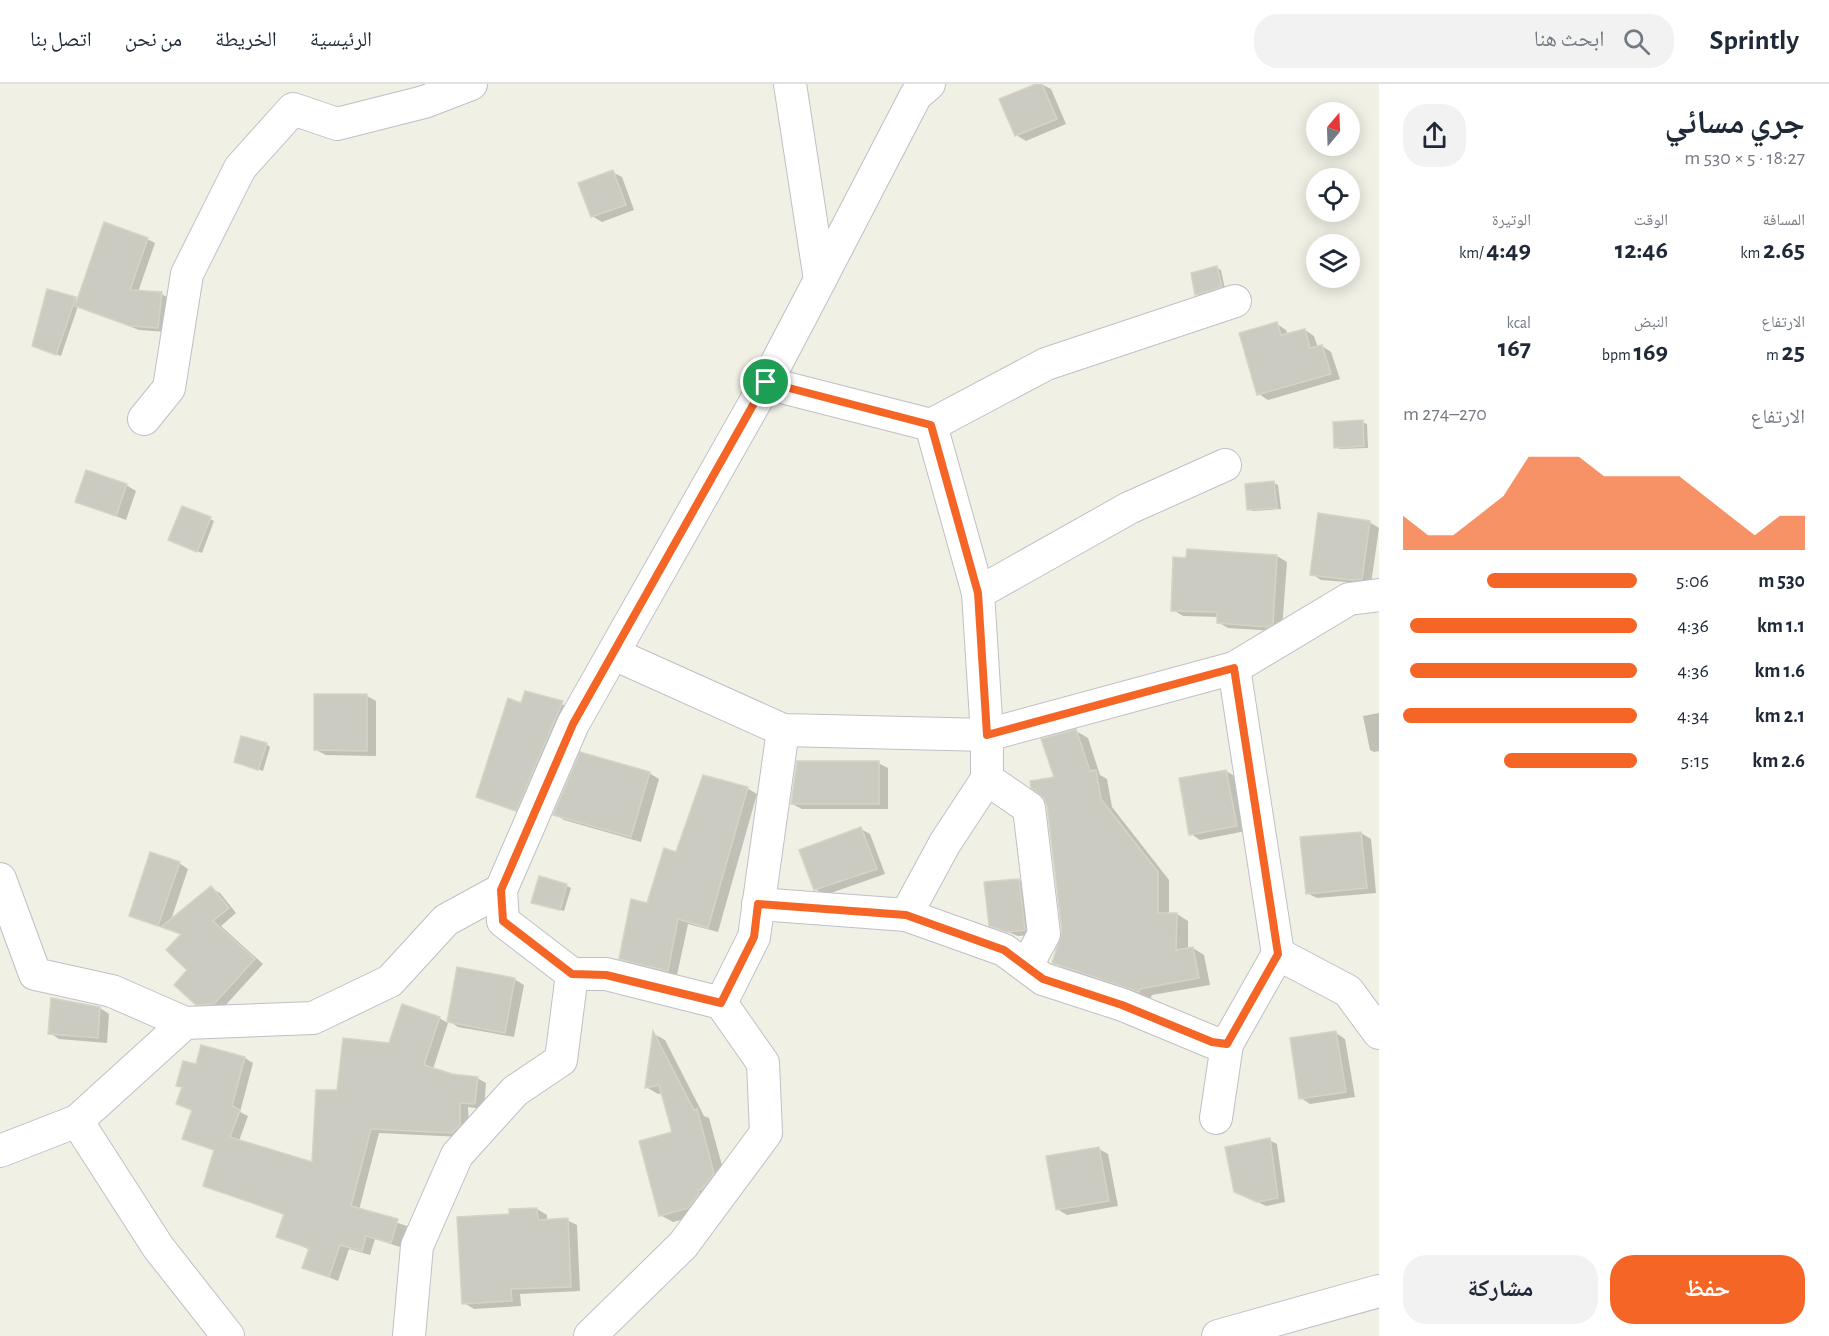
<!DOCTYPE html>
<html lang="ar">
<head>
<meta charset="utf-8">
<style>
	:root { --surface:#fff; --page:#f2f2f3; --text:#1f2937; --muted:#747a83; --line:#e0e1e3; --accent:#f56526 }
	body { margin:0; font-family:"Alegreya Sans","Noto Naskh Arabic",sans-serif; background:var(--page); color:var(--text); direction:rtl; height:100vh; display:flex; flex-direction:column; font-size:22px; white-space:nowrap }
	* { box-sizing:border-box; margin:0 }
	p { font-size:20px; color:var(--muted) }
	.icon { flex:none; width:33px; height:33px; fill:none; stroke:currentColor; stroke-width:2; stroke-linecap:round; stroke-linejoin:round }
	.map { position:relative; flex:1; overflow:hidden; direction:ltr }
	.panel { display:flex; flex-direction:column; background:var(--surface); width:450px }
	.panel>* { flex:none }
	.needle { width:39px; rotate:19deg }
	.fabs { position:absolute; left:1306px; top:18px; display:grid; gap:12px }
	.fabs a { display:grid; place-items:center; width:54px; height:54px; border-radius:50%; background:var(--surface); box-shadow:0 3px 15px #0003; font-size:30px }
	.pin { position:absolute; display:grid; place-items:center; width:51px; height:51px; color:#fff; margin:-26px; border:3px solid #fff; border-radius:50%; box-shadow:0 2px 6px #0007 }
	.round { display:grid; place-items:center; flex:none; width:63px; height:63px; border-radius:24px; background:var(--page) }
	.overview { display:flex; align-items:center; justify-content:space-between; height:102px; padding:0 24px }
	h1 { font-size:33px; font-weight:700; line-height:45px }
	.stats { display:grid; grid-template-columns:repeat(3,1fr); gap:9px; height:102px; padding:6px 24px }
	.stats div { display:grid; align-content:center }
	.stats b { font-size:26px; font-weight:700 }
	.stats small { font-size:16px; font-weight:400 }
	.stats p { font-size:16px }
	.chart { height:168px; padding:12px 24px }
	.chart p { display:flex; justify-content:space-between }
	.chart svg { width:100%; height:108px; margin-top:6px; fill:var(--accent); opacity:.7 }
	.button { display:flex; gap:12px; margin-top:auto; padding:12px 24px }
	.button a { flex:1; height:69px; border-radius:24px; background:var(--accent); color:#fff; font-size:24px; font-weight:700; line-height:69px; text-align:center }
	.button a+a { background:var(--page); color:var(--text) }
	ul { padding:0 24px; list-style:none; font-size:20px }
	li { display:grid; grid-template-columns:96px 72px 1fr; align-items:center; height:45px }
	li i { height:15px; border-radius:8px; background:var(--accent) }
	header { display:flex; align-items:center; gap:36px; box-sizing:border-box; height:84px; padding:0 30px; background:var(--surface); border-bottom:2px solid var(--line) }
	header strong { font-size:28px }
	nav { display:flex; gap:33px; margin-inline-start:auto; font-size:21px }
	.search { width:420px; height:54px; background:var(--page); display:flex; align-items:center; gap:15px; box-sizing:border-box; padding:0 21px; border-radius:24px; color:var(--muted); font-size:22px }
	main { display:flex; flex:1; min-height:0 }
	.map>svg:first-child { display:block }
	.shadow { fill:#0003 }
	.building { fill:#cbcbc2; stroke:#d6d4c3; stroke-width:1.5 }
	.lines { fill:none; stroke-linecap:round; stroke-linejoin:round }
	.street-casing { stroke:#bfc0c7; stroke-width:34 }
	.street { stroke:#fff; stroke-width:32 }
	.route-casing { stroke:#fff; stroke-width:12 }
	.route { stroke:#f56526; stroke-width:8 }
</style>
</head>
<body>
<header>
<strong>Sprintly</strong>
<div class="search"><svg class="icon" aria-label="search" viewBox="0 0 24 24"><circle cx="10" cy="10" r="6"/><path d="M15 15l6 6"/></svg>ابحث هنا</div>
<nav><a>الرئيسية</a><a>الخريطة</a><a>من نحن</a><a>اتصل بنا</a></nav>
</header>
<main>
<section class="panel">
<div class="overview"><div><h1>جري مسائي</h1><p>18:27 · 5 × 530 m</p></div><a class="round"><svg class="icon" aria-label="share" viewBox="0 0 24 24"><path d="M12 15V3M7 8l5-5 5 5M5 13v7h14v-7"/></svg></a></div>
<div class="stats">
<div><p>المسافة</p><b>2.65<small> km</small></b></div>
<div><p>الوقت</p><b>12:46</b></div>
<div><p>الوتيرة</p><b>4:49<small> /km</small></b></div>
</div>
<div class="stats">
<div><p>الارتفاع</p><b>25<small> m</small></b></div>
<div><p>النبض</p><b>169<small> bpm</small></b></div>
<div><p>kcal</p><b>167</b></div>
</div>
<div class="chart"><p><span>الارتفاع</span>270–274 m</p>
<svg viewBox="0 0 160 44" preserveAspectRatio="none"><path d="M0 44V30L10 38L20 38L30 30L40 22L50 6L60 6L70 6L80 14L90 14L100 14L110 14L120 22L130 30L140 38L150 30L160 30V44z"/></svg>
</div>
<ul>
<li><b>530 m</b>5:06<i style="width:64%"></i></li>
<li><b>1.1 km</b>4:36<i style="width:97%"></i></li>
<li><b>1.6 km</b>4:36<i style="width:97%"></i></li>
<li><b>2.1 km</b>4:34<i style="width:100%"></i></li>
<li><b>2.6 km</b>5:15<i style="width:57%"></i></li>
</ul>
<div class="button"><a>حفظ</a><a>مشاركة</a></div>
</section>
<div class="map">
<svg width="1379" height="1252" viewBox="0 0 1379 1252">
	<rect width="100%" height="100%" fill="#f0f0e5"/>
	<g class="shadow">
		<path d="M1041 0 1051 5 1066 40 1026 57 1016 51Z"/>
		<path d="M612 88 622 93 634 126 602 138 592 132Z"/>
		<path d="M147 155 155 159 138 208 161 210 169 214 166 248 139 246 78 222 61 272 38 264 48 207 79 216Z"/>
		<path d="M1217 184 1221 186 1225 205 1201 213 1197 210Z"/>
		<path d="M1277 240 1286 246 1288 251 1305 246 1314 252 1318 264 1322 262 1331 268 1340 295 1268 316 1259 310Z"/>
		<path d="M1362 338 1367 340 1368 364 1340 365 1336 363Z"/>
		<path d="M1274 399 1278 401 1281 425 1253 427 1248 425Z"/>
		<path d="M126 401 136 407 126 436 77 417Z"/>
		<path d="M210 435 214 437 202 469 174 458Z"/>
		<path d="M1369 438 1379 444 1371 500 1321 496 1312 490Z"/>
		<path d="M1188 466 1277 472 1287 478 1282 545 1278 547 1228 544 1218 538 1219 533 1183 532 1173 526Z"/>
		<path d="M526 608 572 624 525 731 477 712Z"/>
		<path d="M367 612 376 617V672L326 671 316 666Z"/>
		<path d="M1379 629V667L1374 668 1370 666 1363 632Z"/>
		<path d="M1076 647 1088 654 1100 691 1107 695 1112 723 1169 796V830H1177L1188 837V865L1193 864 1204 871 1210 901 1152 911 1151 914 1065 885 1053 878 1063 848 1056 694Z"/>
		<path d="M266 660 270 663 263 687 235 678Z"/>
		<path d="M878 679 888 684V725H802L792 720Z"/>
		<path d="M1226 687 1236 693 1246 747 1200 756 1191 750Z"/>
		<path d="M649 689 659 695 641 758 564 736 555 730Z"/>
		<path d="M747 704 757 710 718 848 688 840 677 891 630 879 621 874 677 770Z"/>
		<path d="M861 745 870 750 885 790 825 811 815 805Z"/>
		<path d="M1361 749 1371 755 1376 809 1317 814 1307 809 1302 755Z"/>
		<path d="M179 779 188 785 171 836 211 804 220 809 236 829 221 842 263 880 223 924 206 925 197 919 182 851 130 831Z"/>
		<path d="M1019 796 1029 802 1034 851 1018 852 991 841Z"/>
		<path d="M567 802 571 804 564 827 537 820Z"/>
		<path d="M514 895 524 901 514 953 458 943 449 937Z"/>
		<path d="M100 924 109 930 107 959 59 955 50 949Z"/>
		<path d="M439 934 448 939 433 985 451 992 477 994 486 999 484 1025 468 1023 469 1046 462 1053 379 1049 359 1126 407 1142 400 1163 375 1155 370 1171 349 1165 338 1197 304 1183 310 1166 278 1152 285 1131 205 1102 216 1067 184 1054 193 1027 178 1019 183 1004 178 1001 197 982 245 974 253 979 240 1028 248 1032 239 1057 313 1080 339 1008 390 961Z"/>
		<path d="M1336 949 1345 955 1355 1013 1310 1020 1301 1014Z"/>
		<path d="M654 950 665 956 704 1032 709 1034 726 1096 700 1131 673 1138 660 1131 674 1049 663 1009 658 1010 646 1003Z"/>
		<path d="M1269 1056 1277 1060 1285 1118 1266 1122 1235 1107Z"/>
		<path d="M1099 1065 1108 1070 1118 1122 1067 1131 1057 1125Z"/>
		<path d="M537 1125 547 1131V1137L567 1136 577 1141 580 1207 520 1210 521 1222 474 1225 464 1219 511 1132Z"/>
	</g>
	<g class="building">
		<path d="M1036 0H1042L1057 35 1015 52 999 15Z"/>
		<path d="M613 86 626 121 591 133 578 99Z"/>
		<path d="M104 138 148 154 130 206 162 208 158 244 130 242 75 222Z"/>
		<path d="M1217 182 1222 203 1195 211 1191 189Z"/>
		<path d="M47 205 76 213 56 271 32 262Z"/>
		<path d="M1277 238 1281 251 1305 245 1310 264 1322 261 1331 290 1257 311 1239 249Z"/>
		<path d="M1363 336 1364 362 1334 364 1333 338Z"/>
		<path d="M86 386 127 400 116 432 75 418Z"/>
		<path d="M1274 397 1277 424 1247 426 1245 400Z"/>
		<path d="M182 422 211 433 197 468 168 456Z"/>
		<path d="M1318 429 1370 437 1362 495 1352 496 1310 491Z"/>
		<path d="M1187 465 1277 471 1273 540 1268 543 1217 539V528L1171 527 1173 473 1186 474Z"/>
		<path d="M525 607 563 617 516 727 476 713 508 614 521 619Z"/>
		<path d="M314 610H367V667L314 666Z"/>
		<path d="M1076 645 1090 687 1096 686 1101 715 1158 788V829H1177L1176 866 1193 863 1199 894 1140 905 1139 908 1052 879 1062 848 1047 722 1044 714 1031 704 1030 697 1054 693 1041 655Z"/>
		<path d="M241 652 267 659 258 686 234 678Z"/>
		<path d="M580 668 650 688 631 753 553 731Z"/>
		<path d="M797 677H879V720H791Z"/>
		<path d="M1226 686 1237 742 1189 751 1179 694Z"/>
		<path d="M703 691 748 703 708 844 678 835 668 887 619 875 631 815 647 819 664 764 676 768Z"/>
		<path d="M861 743 877 785 814 806 799 766Z"/>
		<path d="M1361 748 1367 804 1306 810 1300 753Z"/>
		<path d="M150 768 180 778 158 842 129 832Z"/>
		<path d="M539 792 567 800 560 826 531 819Z"/>
		<path d="M1019 795 1025 846 1007 848 989 842 984 798Z"/>
		<path d="M211 802 229 824 213 837 255 875 214 920 196 921 174 901 187 886 166 866 181 850 161 843Z"/>
		<path d="M457 883 515 894 505 949 447 938Z"/>
		<path d="M51 914 100 923 98 954 48 950Z"/>
		<path d="M402 920 440 933 424 981 452 990 478 993 475 1020 460 1019V1041L452 1049 371 1045 351 1122 398 1135 391 1159 366 1152 362 1167 340 1161 329 1193 302 1184 309 1164 276 1153 284 1130 203 1102 214 1066 182 1055 192 1026 176 1020 182 1003 176 1002 183 977 196 980 201 961 245 973 232 1022 240 1026 230 1053 312 1078 316 1006H337L343 954 389 959Z"/>
		<path d="M653 947 694 1026 697 1025 714 1089 702 1105 698 1106 699 1110 688 1124 659 1132 639 1057 672 1048 659 1001 645 1004Z"/>
		<path d="M1336 947 1346 1008 1299 1015 1290 954Z"/>
		<path d="M1270 1054 1278 1114 1257 1118 1234 1108 1225 1063Z"/>
		<path d="M1099 1063 1109 1117 1056 1126 1046 1072Z"/>
		<path d="M537 1124 538 1136 568 1134 571 1203 511 1205 512 1217 462 1220 457 1133 509 1130V1125Z"/>
	</g>
	<g class="lines">
		<defs>
			<g id="street">
				<path d="M820 196 916 11 929 0"/>
				<path d="M766 299 931 341 978 509 987 651V695L945 759 906 831"/>
				<path d="M144 335 169 304 187 190 240 84 293 25 337 40 424 18 471 0"/>
				<path d="M931 341 1046 280 1235 217"/>
				<path d="M978 509 1129 424 1225 381"/>
				<path d="M614 570 783 646 987 651 1234 584 1349 515 1379 511"/>
				<path d="M987 695 1029 724 1044 850 1027 881"/>
				<path d="M0 795 35 890 112 907 185 939"/>
				<path d="M758 820 906 831 1004 866 1043 895 1123 921 1212 958 1227 960 1216 1034"/>
				<path d="M1278 870 1348 907 1379 949"/>
				<path d="M721 919 754 853 783 646"/>
				<path d="M1227 960 1278 870 1234 584"/>
				<path d="M77 1037 158 1163 228 1252"/>
				<path d="M0 1067 77 1037 185 939 313 934 390 897 446 836 501 806"/>
				<path d="M409 1252 417 1162 457 1071 515 1007 561 976 572 890"/>
				<path d="M590 1252 683 1161 766 1049 763 979 721 919 606 890H572L503 837 501 806 573 640 766 299 820 196 790 0"/>
				<path d="M1218 1252 1379 1207"/>
			</g>
		</defs>
		<use href="#street" class="street-casing"/>
		<use href="#street" class="street"/>
	</g>
	<g class="lines">
		<defs>
			<path id="route" d="M766 298 931 341 978 509 987 651 1234 584 1278 870 1227 960 1212 958 1122 921 1043 895 1004 866 906 831 758 820 754 853 721 919 606 891 572 890 503 837 501 806 573 640Z"/>
		</defs>
		<use href="#route" class="route-casing"/>
		<use href="#route" class="route"/>
	</g>
</svg>
<div class="fabs">
<a><svg class="needle" viewBox="-14 -14 28 28"><path d="M0-13l5 13h-10z" fill="#e53935"/><path d="M0 13l5-13h-10z" fill="#747a83"/></svg></a>
<a><svg class="icon" aria-label="locate" viewBox="0 0 24 24"><circle cx="12" cy="12" r="6"/><path d="M12 2v4M12 18v4M2 12h4M18 12h4"/></svg></a>
<a><svg class="icon" aria-label="layers" viewBox="0 0 24 24"><path d="M12 4l9 5-9 5-9-5zM3 14l9 5 9-5"/></svg></a>
</div>
<div class="pin" style="left:766px;top:298px;background:#1e9e55"><svg class="icon" aria-label="arrive" viewBox="0 0 24 24"><path d="M6 21V4h12l-3 4 3 4H6"/></svg></div>
</div>
</main>
</body>
</html>
